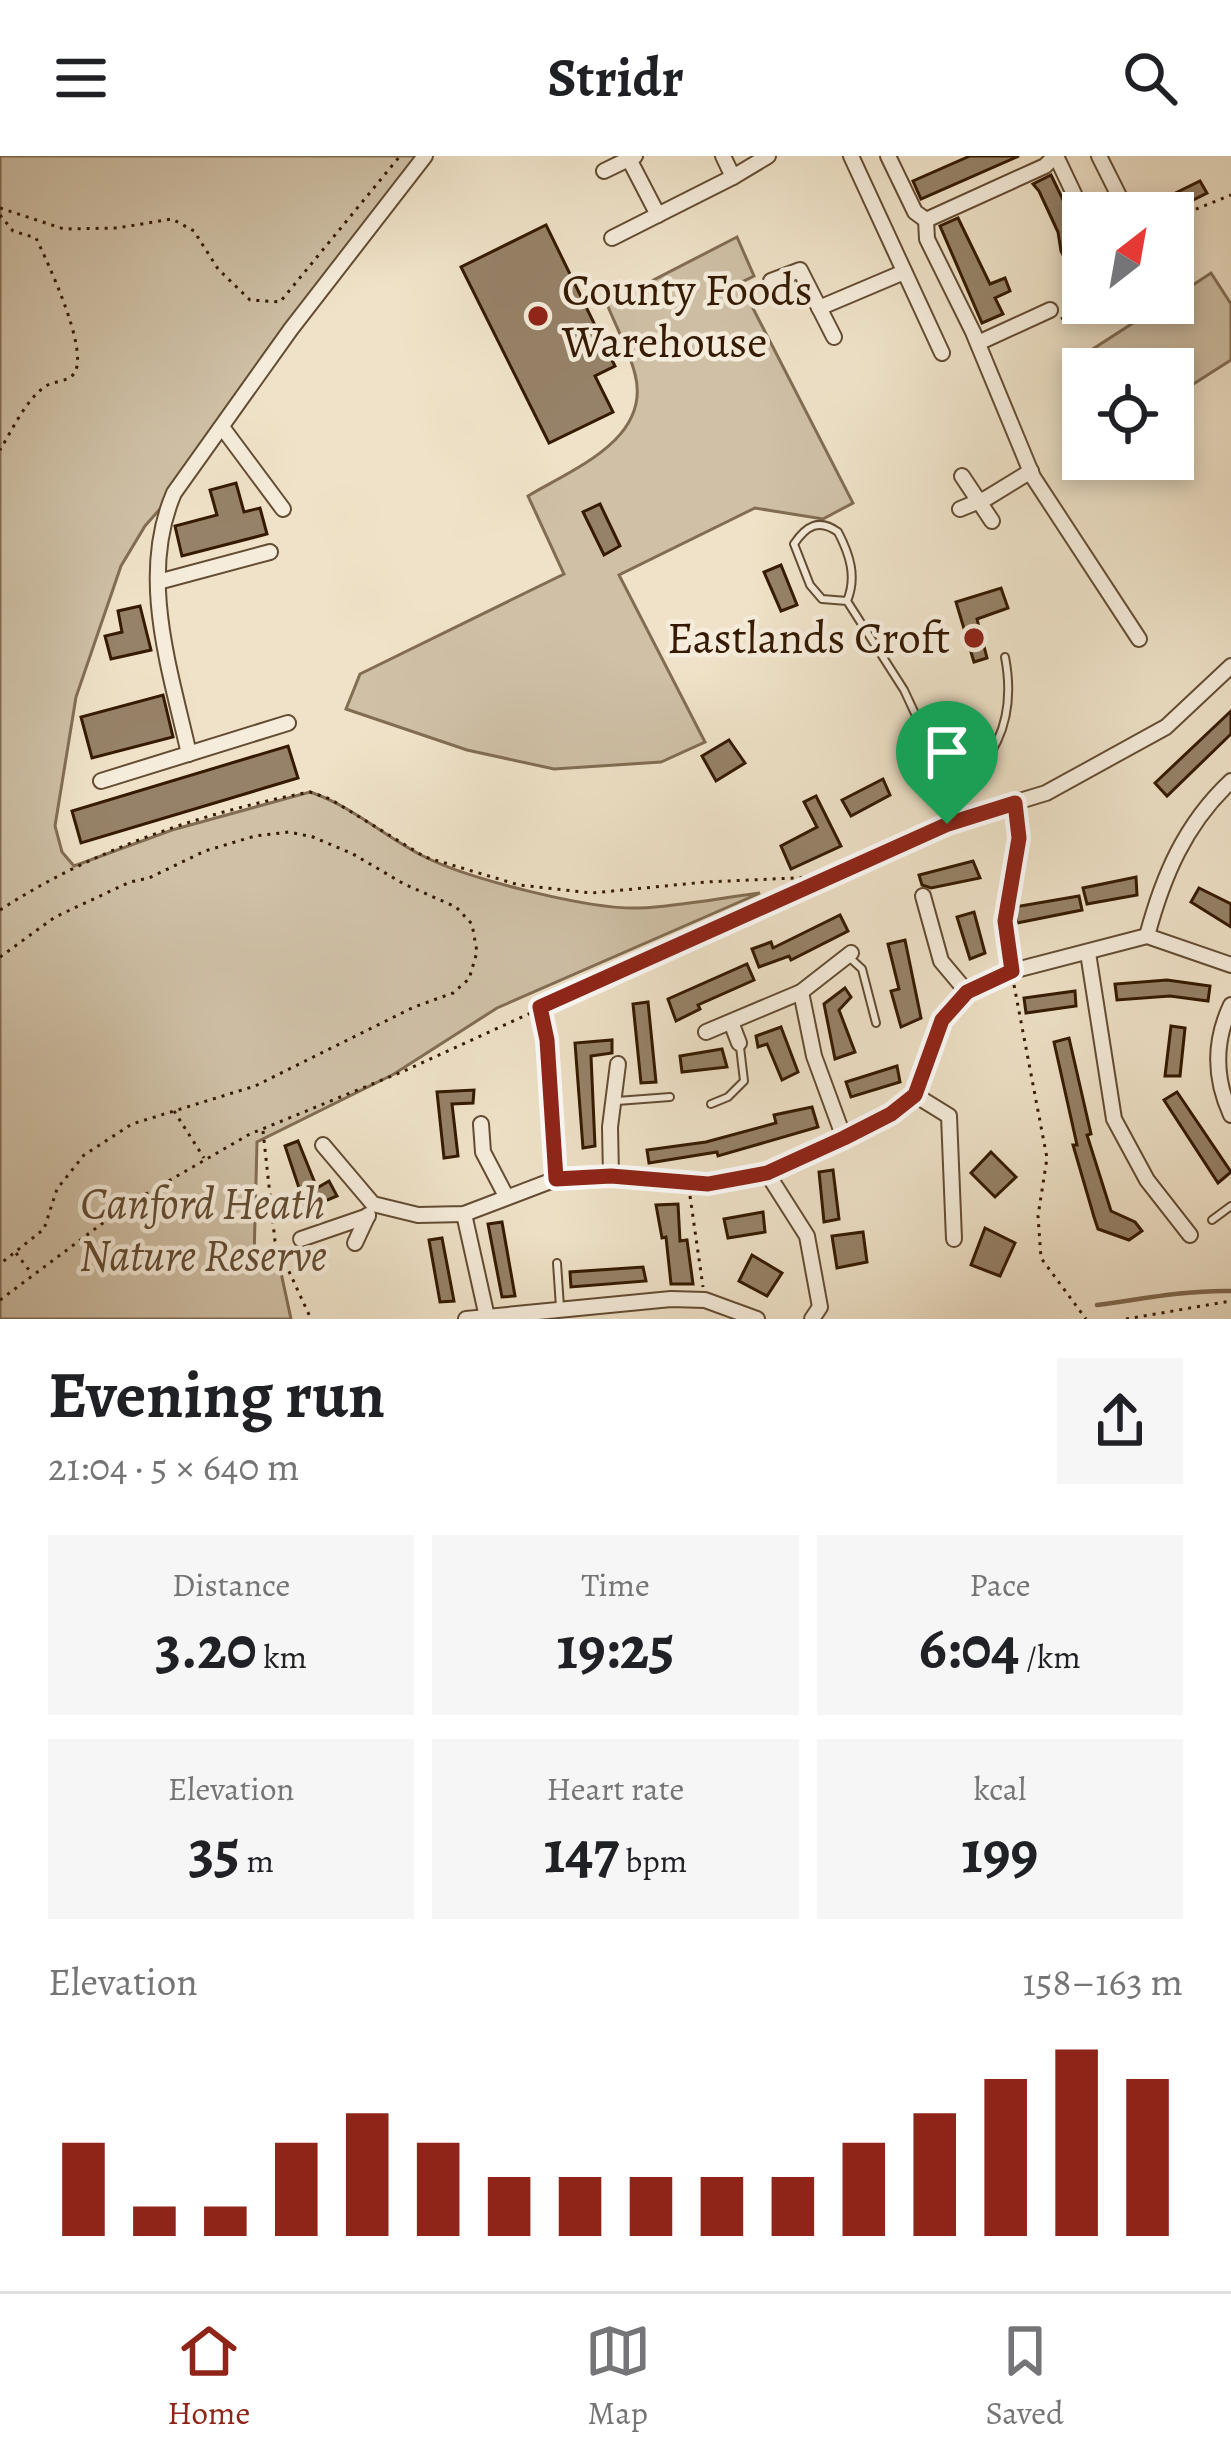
<!DOCTYPE html>
<html lang="en">
<head>
<meta charset="utf-8">
<style>
	:root { --surface:#fff; --page:#f6f6f6; --text:#202124; --muted:#757577; --line:#e0e0e0; --accent:#8f2418 }
	body { margin:0; font-family:Alegreya,serif; background:var(--page); color:var(--text); height:100vh; display:flex; flex-direction:column; font-size:45px; white-space:nowrap }
	* { box-sizing:border-box; margin:0 }
	p { font-size:39px; color:var(--muted) }
	.icon { flex:none; width:66px; height:66px; fill:none; stroke:currentColor; stroke-width:2; stroke-linecap:round; stroke-linejoin:round }
	.map { position:relative; height:1163px; overflow:hidden }
	.panel { display:flex; flex-direction:column; background:var(--surface); flex:1 }
	.panel>* { flex:none }
	.needle { width:78px; rotate:31deg }
	.buttons { position:absolute; left:1062px; top:36px; display:grid; gap:24px }
	.buttons a { display:grid; place-items:center; width:132px; height:132px; border-radius:0px; background:var(--surface); box-shadow:0 6px 18px #0003; font-size:60px }
	.pin { position:absolute; display:grid; place-items:center; width:102px; height:102px; color:#fff; margin:-123px -51px; border-radius:50% 50% 50% 0; rotate:-45deg; box-shadow:0 0 12px #0007 }
	.pin .icon { rotate:45deg }
	.round { display:grid; place-items:center; flex:none; width:126px; height:126px; border-radius:0px; background:var(--page) }
	.headline { display:flex; align-items:center; justify-content:space-between; height:204px; padding:0 48px }
	h1 { font-size:66px; font-weight:600; line-height:90px }
	.metrics { display:grid; grid-template-columns:repeat(3,1fr); gap:18px; height:204px; padding:12px 48px }
	.metrics div { display:grid; align-content:center; border-radius:0px; background:var(--page); text-align:center }
	.metrics b { font-size:60px; font-weight:600 }
	.metrics small { font-size:33px; font-weight:400 }
	.metrics p { font-size:33px }
	.chart { height:336px; padding:24px 48px }
	.chart p { display:flex; justify-content:space-between }
	.chart svg { width:100%; height:216px; margin-top:12px; stroke:var(--accent); stroke-width:6 }
	header { display:flex; justify-content:space-between; align-items:center; height:156px; padding:0 48px; background:var(--surface); font-size:54px; font-weight:600 }
	.menu { display:flex; justify-content:space-around; align-items:center; height:168px; border-top:3px solid var(--line); background:var(--surface); font-size:33px; color:var(--muted) }
	.menu a { display:grid; justify-items:center; gap:6px }
	.menu .active { color:var(--accent) }
	.map>svg:first-child { display:block }
	.green { fill:#cfc0a6; stroke:#826d53; stroke-width:3 }
	.lines { fill:none; stroke-linecap:round; stroke-linejoin:round }
	.stream { stroke:#7f694f; stroke-width:4.5 }
	.building { fill:#968268; stroke:#351a00; stroke-width:3 }
	.lane-casing { stroke:#644c32; stroke-width:10 }
	.street-casing { stroke:#644c32; stroke-width:18 }
	.path { stroke:#351a00; stroke-width:3; stroke-dasharray:3 6; stroke-linecap:butt }
	.lane { stroke:#f5ecdb; stroke-width:6 }
	.street { stroke:#f5ecdb; stroke-width:14 }
	.route-casing { stroke:#fff; stroke-width:24 }
	.route { stroke:#8f2418; stroke-width:15 }
	.poi-dot { fill:#8f2418; stroke:#f5ecdb; stroke-width:4.5 }
	.labels { text-anchor:middle; dominant-baseline:central; stroke-width:9; stroke-linejoin:round; paint-order:stroke }
	.poi-label { font-size:45px; fill:#351a00; stroke:#f5ecdb; text-anchor:start }
	.park-label { font-size:45px; font-style:italic; fill:#634c32; stroke:#f5ecdb }
</style>
</head>
<body>
<header><svg class="icon" aria-label="menu" viewBox="0 0 24 24"><path d="M4 6h16M4 12h16M4 18h16"/></svg>Stridr<svg class="icon" aria-label="search" viewBox="0 0 24 24"><circle cx="10" cy="10" r="6"/><path d="M15 15l6 6"/></svg></header>
<div class="map">
<svg width="1231" height="1163" viewBox="0 0 1231 1163">
	<rect width="100%" height="100%" fill="#efe2c8"/>
	<filter id="stains"><feTurbulence type="fractalNoise" baseFrequency=".00167" numOctaves="4"/><feColorMatrix values="0 0 0 0 .2 0 0 0 0 .09 0 0 0 0 .02 0 0 0 .5 -.17"/></filter>
	<radialGradient id="worn" r=".72"><stop offset=".6" stop-color="#630" stop-opacity="0"/><stop offset="1" stop-color="#630" stop-opacity=".3"/></radialGradient>
	<g class="green">
		<path d="M0 0H425L174 337 145 370 121 410 76 541 55 670 62 696 74 710 172 674 310 636C352 650 384 680 423 700 468 723 590 754 640 752 680 750 720 742 760 737L497 852 394 918 257 986 254 1103 280 1112 291 1163H0Z"/>
		<path d="M737 81 754 120 740 127 853 347 823 363 755 352 619 419 705 586 661 606 554 613 467 594 346 553 360 518 564 418 528 340C573 313 652 283 635 218 629 194 616 171 607 148Z"/>
		<path d="M1211 117 1231 148V204L1173 241V213H1083V239L1065 211 1164 147H1173V142Z"/>
	</g>
	<g class="lines">
		<path class="stream" d="M1097 1149C1142 1143 1186 1134 1231 1135"/>
	</g>
	<g class="building">
		<path d="M970 0H1019L921 43 913 25Z"/>
		<path d="M1051 19 1083 85V138L1061 95 1058 76 1039 35 1033 28Z"/>
		<path d="M1200 25 1207 37 1167 57H1135L1141 54 1137 46 1149 41 1153 48Z"/>
		<path d="M958 62 990 128 1005 122 1010 135 995 142 1003 158 982 167 940 70Z"/>
		<path d="M546 69 615 210 595 220 613 256 549 287 461 111Z"/>
		<path d="M236 327 244 356 260 352 267 378 182 400 175 370 217 359 210 334Z"/>
		<path d="M600 348 620 390 604 399 583 356Z"/>
		<path d="M781 409 797 449 781 455 764 416Z"/>
		<path d="M1001 432 1008 452 977 463 987 502 974 506 956 446Z"/>
		<path d="M140 450 151 494 111 503 105 480 122 476 118 455Z"/>
		<path d="M163 539 173 581 92 602 81 561Z"/>
		<path d="M1231 555V578L1167 640 1155 627Z"/>
		<path d="M729 584 745 607 716 625 702 600Z"/>
		<path d="M288 590 298 622 81 687 72 655Z"/>
		<path d="M883 623 890 639 851 660 842 644Z"/>
		<path d="M816 640 841 690 791 713 781 690 817 671 804 646Z"/>
		<path d="M973 705 980 722 931 732 922 729 919 719Z"/>
		<path d="M1136 721 1137 739 1087 748 1083 732Z"/>
		<path d="M1199 732 1231 748V771L1191 746Z"/>
		<path d="M1079 740 1082 754 1017 767 1014 751Z"/>
		<path d="M974 756 985 797 970 803 957 761Z"/>
		<path d="M840 759 848 775 791 804 789 800 759 811 752 793 771 786 773 792Z"/>
		<path d="M905 784 921 862 901 871 891 835 899 833 888 788Z"/>
		<path d="M747 808 754 824 698 849 700 853 676 865 668 843Z"/>
		<path d="M1167 824 1210 830 1208 845 1170 840 1117 844 1115 828Z"/>
		<path d="M845 832 851 841 839 854 855 896 835 903 824 848Z"/>
		<path d="M1075 835 1076 850 1026 857 1024 842Z"/>
		<path d="M648 846 656 926 641 927 633 848Z"/>
		<path d="M1171 870 1185 872 1180 920H1165Z"/>
		<path d="M781 871 798 916 782 924 767 888 758 891 756 880Z"/>
		<path d="M1069 882 1091 978 1087 979 1111 1055 1135 1066 1142 1075 1129 1084 1098 1073 1094 1061 1073 989H1077L1054 886Z"/>
		<path d="M612 884V897L591 900 595 990 583 992 575 887Z"/>
		<path d="M722 893 727 911 682 916 680 900Z"/>
		<path d="M897 910 900 926 851 941 846 926Z"/>
		<path d="M474 934 473 947 452 948 458 1000 444 1002 437 936Z"/>
		<path d="M1177 936 1231 1016 1218 1027 1164 944Z"/>
		<path d="M812 951 818 971 718 1000 717 996 649 1007 647 994 706 986 776 967 774 959Z"/>
		<path d="M298 985 317 1032 329 1025 337 1040 306 1053 285 990Z"/>
		<path d="M991 996 1016 1021 995 1041 971 1017Z"/>
		<path d="M833 1014 839 1063 824 1066 819 1016Z"/>
		<path d="M678 1048 680 1085 687 1084 693 1128H671L666 1081 662 1082 656 1049Z"/>
		<path d="M763 1056 765 1076 728 1082 724 1063Z"/>
		<path d="M502 1066 515 1140 502 1141 488 1068Z"/>
		<path d="M985 1072 1015 1087 1000 1120 971 1109Z"/>
		<path d="M863 1076 867 1106 837 1112 832 1080Z"/>
		<path d="M442 1082 454 1145 440 1146 429 1084Z"/>
		<path d="M752 1099 782 1117 767 1140 739 1125Z"/>
		<path d="M643 1111 646 1125 571 1131 570 1116Z"/>
	</g>
	<g class="lines">
		<defs>
			<g id="lane">
				<path d="M847 445C857 421 850 399 838 376 819 362 806 370 794 388L810 429 822 443 847 445 904 534 918 564 946 665"/>
				<path d="M943 657C988 606 1019 574 1005 501"/>
				<path d="M850 802 862 813 876 867"/>
				<path d="M547 884 556 1019"/>
				<path d="M617 945 670 941"/>
				<path d="M711 948 728 941 744 925 740 891"/>
				<path d="M1212 1064 1231 1050"/>
				<path d="M557 1107 560 1151"/>
			</g>
			<g id="street">
				<path d="M723 0 733 21 768 0"/>
				<path d="M851 0 942 197"/>
				<path d="M888 0 915 56 926 64 927 83 973 176 1033 321 1139 483"/>
				<path d="M1056 0 1083 57"/>
				<path d="M1099 0 1121 44"/>
				<path d="M629 3 658 59"/>
				<path d="M604 15 635 0"/>
				<path d="M926 64 1045 10 1055 0"/>
				<path d="M612 82 733 21"/>
				<path d="M771 125 800 114 834 181"/>
				<path d="M819 152 904 116"/>
				<path d="M978 187 1050 154"/>
				<path d="M222 271 283 353"/>
				<path d="M962 320 992 365"/>
				<path d="M960 353 987 342 1031 315"/>
				<path d="M158 426 270 396"/>
				<path d="M189 598C170 513 138 420 174 337L291 173 425 0"/>
				<path d="M101 625 288 567"/>
				<path d="M830 721 948 667 1046 637 1166 571 1231 510"/>
				<path d="M923 740 941 805 967 836"/>
				<path d="M1147 780C1163 720 1185 668 1231 625"/>
				<path d="M1088 797 1114 963 1147 1024 1190 1079"/>
				<path d="M801 836 814 900 844 982"/>
				<path d="M1231 849C1214 885 1214 922 1231 959"/>
				<path d="M731 866 739 887"/>
				<path d="M706 876 801 836 851 797"/>
				<path d="M915 939 949 960 954 1083"/>
				<path d="M481 968 483 996 506 1040"/>
				<path d="M323 989 373 1048 418 1059 464 1058 556 1023 611 1020 708 1028 767 1017 891 958 915 939 942 864 967 836 1012 815 1147 780 1231 809"/>
				<path d="M767 1017 807 1080 820 1151 812 1163"/>
				<path d="M611 1020 610 971 618 908"/>
				<path d="M464 1058 487 1161"/>
				<path d="M301 1083 368 1060"/>
				<path d="M355 1087 368 1059"/>
				<path d="M466 1163 671 1143 705 1144 757 1163"/>
			</g>
		</defs>
		<use href="#lane" class="lane-casing"/>
		<use href="#street" class="street-casing"/>
		<g class="path">
			<path d="M0 52 64 73 117 72 172 63 194 75 218 113 250 144 280 146 400 0"/>
			<path d="M0 59 13 75 36 82C48 107 88 192 75 216 69 227 52 224 43 232 25 246 12 274 0 294"/>
			<path d="M1173 67 1184 58 1231 39"/>
			<path d="M1061 163 1092 147"/>
			<path d="M0 754C92 694 203 656 310 636L330 643 425 701 519 729 592 737 706 726 816 721"/>
			<path d="M0 801 55 761 130 726 149 722 205 695 255 680 289 676 313 681 353 698 404 728 456 751 472 768 477 796 469 823 453 837 414 851 255 930 132 968 84 999 57 1033 44 1073 0 1108"/>
			<path d="M1010 802 1005 765 1019 682 1017 663"/>
			<path d="M1014 829 1047 1002 1038 1060 1041 1102 1086 1163"/>
			<path d="M540 851 545 876"/>
			<path d="M174 955 204 1002"/>
			<path d="M263 975 275 1085 311 1163"/>
			<path d="M690 1040 703 1131"/>
			<path d="M16 1097 32 1118"/>
			<path d="M0 1144 127 1049 250 978 404 915 817 726"/>
			<path d="M1126 1163 1231 1145"/>
		</g>
		<use href="#lane" class="lane"/>
		<use href="#street" class="street"/>
	</g>
	<g class="lines">
		<defs>
			<path id="route" d="M1015 647 1019 682 1005 765 1012 815 967 836 942 864 915 939 891 958 844 982 767 1017 708 1028 611 1020 556 1023 547 884 540 851 948 668Z"/>
		</defs>
		<use href="#route" class="route-casing"/>
		<use href="#route" class="route"/>
	</g>
	<g class="poi-dot">
		<circle cx="538" cy="160" r="12"/>
		<circle cx="974" cy="482" r="12"/>
	</g>
	<g class="labels">
		<g class="poi-label">
			<text x="562" y="134">County Foods<tspan x="562" dy="52">Warehouse</tspan></text>
			<text x="950" y="482" text-anchor="end">Eastlands Croft</text>
		</g>
		<g class="park-label">
			<text x="203" y="1047">Canford Heath<tspan x="203" dy="52">Nature Reserve</tspan></text>
		</g>
	</g>
	<rect width="100%" height="100%" filter="url(#stains)"/>
	<rect width="100%" height="100%" fill="url(#worn)"/>
</svg>
<div class="buttons">
<a><svg class="needle" viewBox="-14 -14 28 28"><path d="M0-13l5 13h-10z" fill="#e53935"/><path d="M0 13l5-13h-10z" fill="#757577"/></svg></a>
<a><svg class="icon" aria-label="locate" viewBox="0 0 24 24"><circle cx="12" cy="12" r="6"/><path d="M12 2v4M12 18v4M2 12h4M18 12h4"/></svg></a>
</div>
<div class="pin" style="left:947px;top:668px;background:#1e9e55"><svg class="icon" aria-label="arrive" viewBox="0 0 24 24"><path d="M6 21V4h12l-3 4 3 4H6"/></svg></div>
</div>
<section class="panel">
<div class="headline"><div><h1>Evening run</h1><p>21:04 · 5 × 640 m</p></div><a class="round"><svg class="icon" aria-label="share" viewBox="0 0 24 24"><path d="M12 15V3M7 8l5-5 5 5M5 13v7h14v-7"/></svg></a></div>
<div class="metrics">
<div><p>Distance</p><b>3.20<small> km</small></b></div>
<div><p>Time</p><b>19:25</b></div>
<div><p>Pace</p><b>6:04<small> /km</small></b></div>
</div>
<div class="metrics">
<div><p>Elevation</p><b>35<small> m</small></b></div>
<div><p>Heart rate</p><b>147<small> bpm</small></b></div>
<div><p>kcal</p><b>199</b></div>
</div>
<div class="chart"><p><span>Elevation</span>158–163 m</p>
<svg viewBox="0 0 160 44" preserveAspectRatio="none"><path d="M5 44V25M15 44V38M25 44V38M35 44V25M45 44V19M55 44V25M65 44V32M75 44V32M85 44V32M95 44V32M105 44V32M115 44V25M125 44V19M135 44V12M145 44V6M155 44V12"/></svg>
</div>
</section>
<nav class="menu">
<a class="active"><svg class="icon" aria-label="home" viewBox="0 0 24 24"><path d="M3 11l9-7 9 7M6 9v11h12V9"/></svg>Home</a>
<a><svg class="icon" aria-label="map" viewBox="0 0 24 24"><path d="M3 6l6-2 6 2 6-2v14l-6 2-6-2-6 2zM9 4v14M15 6v14"/></svg>Map</a>
<a><svg class="icon" aria-label="saved" viewBox="0 0 24 24"><path d="M7 4h10v16l-5-4-5 4z"/></svg>Saved</a>
</nav>
</body>
</html>
